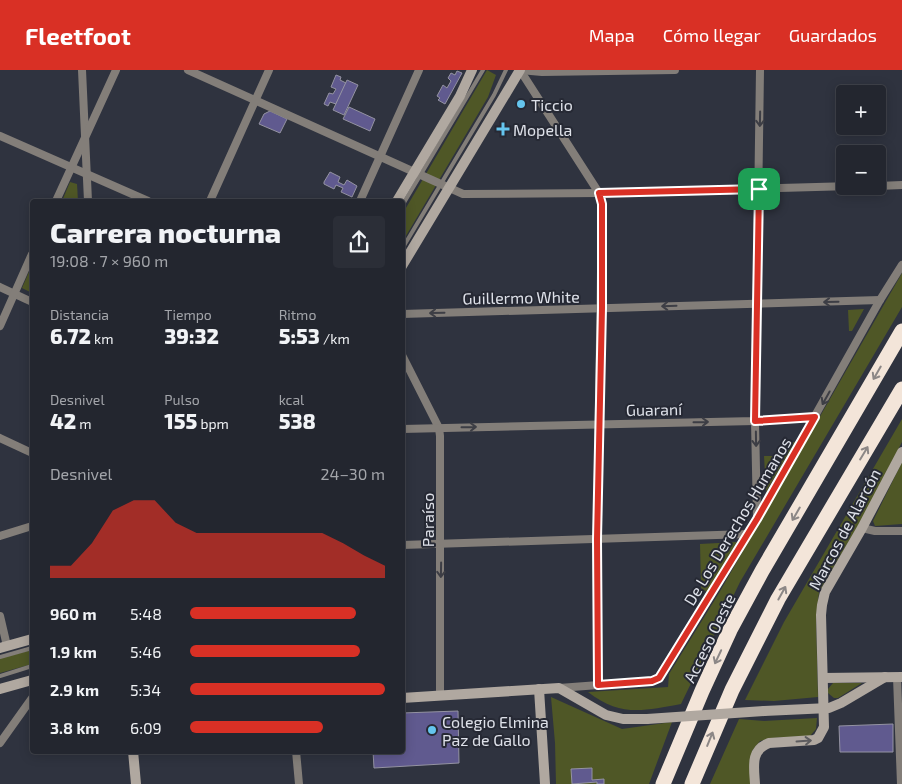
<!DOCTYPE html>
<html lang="es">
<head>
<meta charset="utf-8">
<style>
	:root { --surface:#23262f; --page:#2b2e37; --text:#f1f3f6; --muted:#a3a5aa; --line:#40434b; --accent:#d93025 }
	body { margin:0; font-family:"Exo 2",sans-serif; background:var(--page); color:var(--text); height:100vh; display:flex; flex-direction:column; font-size:19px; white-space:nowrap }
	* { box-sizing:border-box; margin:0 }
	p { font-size:16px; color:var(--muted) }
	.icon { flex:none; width:28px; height:28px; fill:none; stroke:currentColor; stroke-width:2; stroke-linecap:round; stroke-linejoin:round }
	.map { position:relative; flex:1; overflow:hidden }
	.sheet { position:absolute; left:30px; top:129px; width:375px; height:555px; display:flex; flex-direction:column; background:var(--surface); border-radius:5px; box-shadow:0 2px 12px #0003,0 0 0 1px var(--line) }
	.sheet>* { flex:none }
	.buttons { position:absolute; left:836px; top:15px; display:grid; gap:10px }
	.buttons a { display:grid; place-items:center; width:50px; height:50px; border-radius:5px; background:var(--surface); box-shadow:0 2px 12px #0003,0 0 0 1px var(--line); font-size:25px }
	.pin { position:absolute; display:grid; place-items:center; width:42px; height:42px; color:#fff; margin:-21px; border-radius:10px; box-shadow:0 2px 8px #0006 }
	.round { display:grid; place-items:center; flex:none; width:52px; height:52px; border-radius:5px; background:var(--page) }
	.summary { display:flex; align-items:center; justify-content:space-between; height:85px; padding:0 20px }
	h1 { font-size:28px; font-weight:800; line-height:38px }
	.stats { display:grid; grid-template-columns:repeat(3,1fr); gap:8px; height:85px; padding:5px 20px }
	.stats div { display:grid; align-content:center }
	.stats b { font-size:21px; font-weight:800 }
	.stats small { font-size:14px; font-weight:400 }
	.stats p { font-size:14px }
	.chart { height:140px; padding:10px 20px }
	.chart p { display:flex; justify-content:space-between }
	.chart svg { width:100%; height:90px; margin-top:5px; fill:var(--accent); opacity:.7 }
	ul { padding:0 20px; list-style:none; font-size:16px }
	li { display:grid; grid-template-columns:80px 60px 1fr; align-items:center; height:38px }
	li i { height:12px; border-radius:6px; background:var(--accent) }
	header { display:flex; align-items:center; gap:30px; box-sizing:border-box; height:70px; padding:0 25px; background:var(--accent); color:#fff }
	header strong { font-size:24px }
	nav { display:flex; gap:28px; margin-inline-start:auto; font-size:18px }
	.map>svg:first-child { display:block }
	.green { fill:#4f5726 }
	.building { fill:#605a8f; stroke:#9493a2 }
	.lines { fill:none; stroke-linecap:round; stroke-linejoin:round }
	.lane { stroke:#837e79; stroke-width:4 }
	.street { stroke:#837e79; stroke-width:8 }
	.secondary { stroke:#b0a8a0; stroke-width:10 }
	.highway { stroke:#f3e5d9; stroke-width:15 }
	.secondary-bridge { stroke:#b0a8a0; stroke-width:10 }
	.oneway { stroke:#3d3e45 }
	.oneway2 { stroke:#8c8786 }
	.oneway3 { stroke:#5d5c5f }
	.route-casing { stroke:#fff; stroke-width:10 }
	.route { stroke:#d93025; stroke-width:6 }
	.poi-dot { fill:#65c5ee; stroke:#262934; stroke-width:2 }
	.labels { text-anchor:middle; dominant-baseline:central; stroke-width:4; stroke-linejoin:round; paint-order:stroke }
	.poi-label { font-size:16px; fill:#dee1e9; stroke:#262934; text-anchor:start }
	.street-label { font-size:16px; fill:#dee1e9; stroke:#262934 }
</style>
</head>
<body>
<header>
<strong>Fleetfoot</strong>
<nav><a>Mapa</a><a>Cómo llegar</a><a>Guardados</a></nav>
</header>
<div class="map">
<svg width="902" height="714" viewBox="0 0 902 714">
	<rect width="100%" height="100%" fill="#2f333f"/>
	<g class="green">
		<path d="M487 0 496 5 488 27 403 171V143Z"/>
		<path d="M70 112 77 114 78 131H62Z"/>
		<path d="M32 195V223L22 218Z"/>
		<path d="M902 203V237L740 512 681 634C643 641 620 647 588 622L668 617 669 604 719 523Z"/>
		<path d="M864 239 852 261H849L848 240Z"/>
		<path d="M902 349V372L866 442 819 522 816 549 818 627 774 631 745 630 784 552Z"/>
		<path d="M795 372 766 422 764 386H783V373Z"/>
		<path d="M902 392V454L875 456 873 451Z"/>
		<path d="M737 472 707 522 701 518 700 474Z"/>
		<path d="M32 580V594L0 603V588Z"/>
		<path d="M833 613H862L838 628H834L828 623V619Z"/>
		<path d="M551 627 622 659 672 652 649 714H556L555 673Z"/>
		<path d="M817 648 816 659 810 666 772 668 760 671 752 681 751 714H710L739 649 764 651Z"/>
	</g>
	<g class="building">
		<path d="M457 1 462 3 445 34 438 30 440 28 437 26 443 15 447 18 451 11 448 8 451 3 455 5Z"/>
		<path d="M336 5 341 7 340 10 346 13 336 34 330 32 328 36 324 34 329 23 333 24 336 19 331 17Z"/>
		<path d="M347 10 358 15 344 45 333 40Z"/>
		<path d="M349 37 375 49 370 61 343 49Z"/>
		<path d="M270 41 287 49 280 63 259 54 264 44Z"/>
		<path d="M330 102 340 107 338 112 344 115 347 110 357 116 352 127 341 122 343 118 336 115 334 119 324 114V112Z"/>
		<path d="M458 641 459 693 374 698 373 681H402V643Z"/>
		<path d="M893 654V682H840L839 656Z"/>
		<path d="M592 698V710L604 709V714H597V712L572 714 571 699Z"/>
	</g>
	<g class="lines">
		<g class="lane">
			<path d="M402 136 483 0"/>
			<path d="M402 179 494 25 506 0"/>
			<path d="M0 587 32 578"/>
			<path d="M0 606 32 596"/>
		</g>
		<g class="street">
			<path d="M82 0 88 131"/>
			<path d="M188 0 463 124 599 123 852 116"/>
			<path d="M520 0 599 123 602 134 597 469 598 615"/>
			<path d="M520 0 542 2 675 0"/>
			<path d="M0 66 148 131"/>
			<path d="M878 116 902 115"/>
			<path d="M56 131 116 0"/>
			<path d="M210 131 269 0"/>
			<path d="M360 131 419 0"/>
			<path d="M0 217 32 232"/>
			<path d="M402 244 880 230"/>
			<path d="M0 256 32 184"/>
			<path d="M402 285 439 358 440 366V625"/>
			<path d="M402 359 755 351 815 347"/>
			<path d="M0 368 32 383"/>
			<path d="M757 448 755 351 760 0"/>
			<path d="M862 458 875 461H902"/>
			<path d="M0 466 32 456"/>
			<path d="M402 475 748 464"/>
			<path d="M0 546 7 576"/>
			<path d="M897 607 901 714"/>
			<path d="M559 618 652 611 659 607 757 449 880 230 902 195"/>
			<path d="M0 673 32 628"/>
			<path d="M296 681 299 714"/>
		</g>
		<g class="secondary">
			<path d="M397 131 460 26 472 0"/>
			<path d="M402 196 520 0"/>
			<path d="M0 578 32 569"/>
			<path d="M823 608 902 607"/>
			<path d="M0 619 32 610"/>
			<path d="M539 619 545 714"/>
			<path d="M402 628 559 618 606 645 623 649H647"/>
			<path d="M764 641 829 638 841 633 885 607"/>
			<path d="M133 681 136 714"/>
			<path d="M755 714C754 697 750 680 769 673L814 670 818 668 824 657 821 545 822 535 825 522 862 458 902 382"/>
		</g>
		<g class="highway">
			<path d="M663 714 702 621 730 560 762 501 902 261"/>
			<path d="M692 714 732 620 778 529 902 319"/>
		</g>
		<path class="secondary-bridge" d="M647 649 764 641"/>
	</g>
	<defs><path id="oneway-shaft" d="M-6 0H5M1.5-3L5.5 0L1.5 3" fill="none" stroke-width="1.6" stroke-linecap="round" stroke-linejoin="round" transform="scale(1.25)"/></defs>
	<g class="oneway">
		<use href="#oneway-shaft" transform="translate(760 49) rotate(91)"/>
		<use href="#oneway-shaft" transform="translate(831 232) rotate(179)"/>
		<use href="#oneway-shaft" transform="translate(669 236) rotate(178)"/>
		<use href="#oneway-shaft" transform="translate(437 243) rotate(179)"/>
		<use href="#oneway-shaft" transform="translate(826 328) rotate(119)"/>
		<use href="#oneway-shaft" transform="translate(701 352) rotate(-1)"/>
		<use href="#oneway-shaft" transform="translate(469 357) rotate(-1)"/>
		<use href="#oneway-shaft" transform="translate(756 369) rotate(89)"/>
		<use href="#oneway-shaft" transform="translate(441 500) rotate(91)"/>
	</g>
	<g class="oneway2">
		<use href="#oneway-shaft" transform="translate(877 303) rotate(120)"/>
		<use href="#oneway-shaft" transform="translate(864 383) rotate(-59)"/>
		<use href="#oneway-shaft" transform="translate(796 444) rotate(120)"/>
		<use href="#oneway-shaft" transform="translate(782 523) rotate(-61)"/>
		<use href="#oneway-shaft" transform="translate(718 587) rotate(115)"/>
		<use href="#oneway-shaft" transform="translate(710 669) rotate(-68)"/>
	</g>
	<use class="oneway3" href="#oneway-shaft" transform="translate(804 671) rotate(-4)"/>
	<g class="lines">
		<defs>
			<path id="route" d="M759 119 755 351 815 347 757 449 659 608 652 611 598 615 597 469 602 238V134L599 123Z"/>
		</defs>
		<use href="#route" class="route-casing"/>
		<use href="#route" class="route"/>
	</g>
	<g class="poi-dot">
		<circle cx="521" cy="34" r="5"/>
		<path d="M500.5 51.5h5v5h5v5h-5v5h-5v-5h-5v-5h5z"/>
		<circle cx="432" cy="660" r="5"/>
	</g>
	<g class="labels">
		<g class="poi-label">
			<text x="531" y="34">Ticcio</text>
			<text x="513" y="59">Mopella</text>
			<text x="442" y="651">Colegio Elmina<tspan x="442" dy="18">Paz de Gallo</tspan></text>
		</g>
		<g class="street-label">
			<text transform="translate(521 227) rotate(-1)">Guillermo White</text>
			<text transform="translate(654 339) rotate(-1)">Guaraní</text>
			<text transform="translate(427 450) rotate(-90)">Paraíso</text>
			<text transform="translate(737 451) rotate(-59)">De Los Derechos Humanos</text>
			<text transform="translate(844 459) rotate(-62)">Marcos de Alarcón</text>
			<text transform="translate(709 568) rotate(-64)">Acceso Oeste</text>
		</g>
	</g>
</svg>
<div class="buttons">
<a>+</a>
<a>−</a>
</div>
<div class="pin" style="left:759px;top:119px;background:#1e9e55"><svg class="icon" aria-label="arrive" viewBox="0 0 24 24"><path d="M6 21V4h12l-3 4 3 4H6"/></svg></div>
<section class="sheet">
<div class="summary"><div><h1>Carrera nocturna</h1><p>19:08 · 7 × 960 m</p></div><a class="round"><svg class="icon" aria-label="share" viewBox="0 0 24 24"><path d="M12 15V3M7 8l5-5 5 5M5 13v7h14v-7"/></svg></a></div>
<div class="stats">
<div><p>Distancia</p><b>6.72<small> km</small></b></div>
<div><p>Tiempo</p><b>39:32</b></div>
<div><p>Ritmo</p><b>5:53<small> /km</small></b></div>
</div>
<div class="stats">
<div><p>Desnivel</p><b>42<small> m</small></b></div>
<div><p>Pulso</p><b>155<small> bpm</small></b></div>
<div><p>kcal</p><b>538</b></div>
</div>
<div class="chart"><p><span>Desnivel</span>24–30 m</p>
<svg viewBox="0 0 160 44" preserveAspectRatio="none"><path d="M0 44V38L10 38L20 27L30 11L40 6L50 6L60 17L70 22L80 22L90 22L100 22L110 22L120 22L130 22L140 27L150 33L160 38V44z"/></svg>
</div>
<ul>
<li><b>960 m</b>5:48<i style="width:85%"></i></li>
<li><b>1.9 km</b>5:46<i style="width:87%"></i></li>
<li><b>2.9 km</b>5:34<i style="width:100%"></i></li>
<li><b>3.8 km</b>6:09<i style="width:68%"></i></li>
</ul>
</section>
</div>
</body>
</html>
